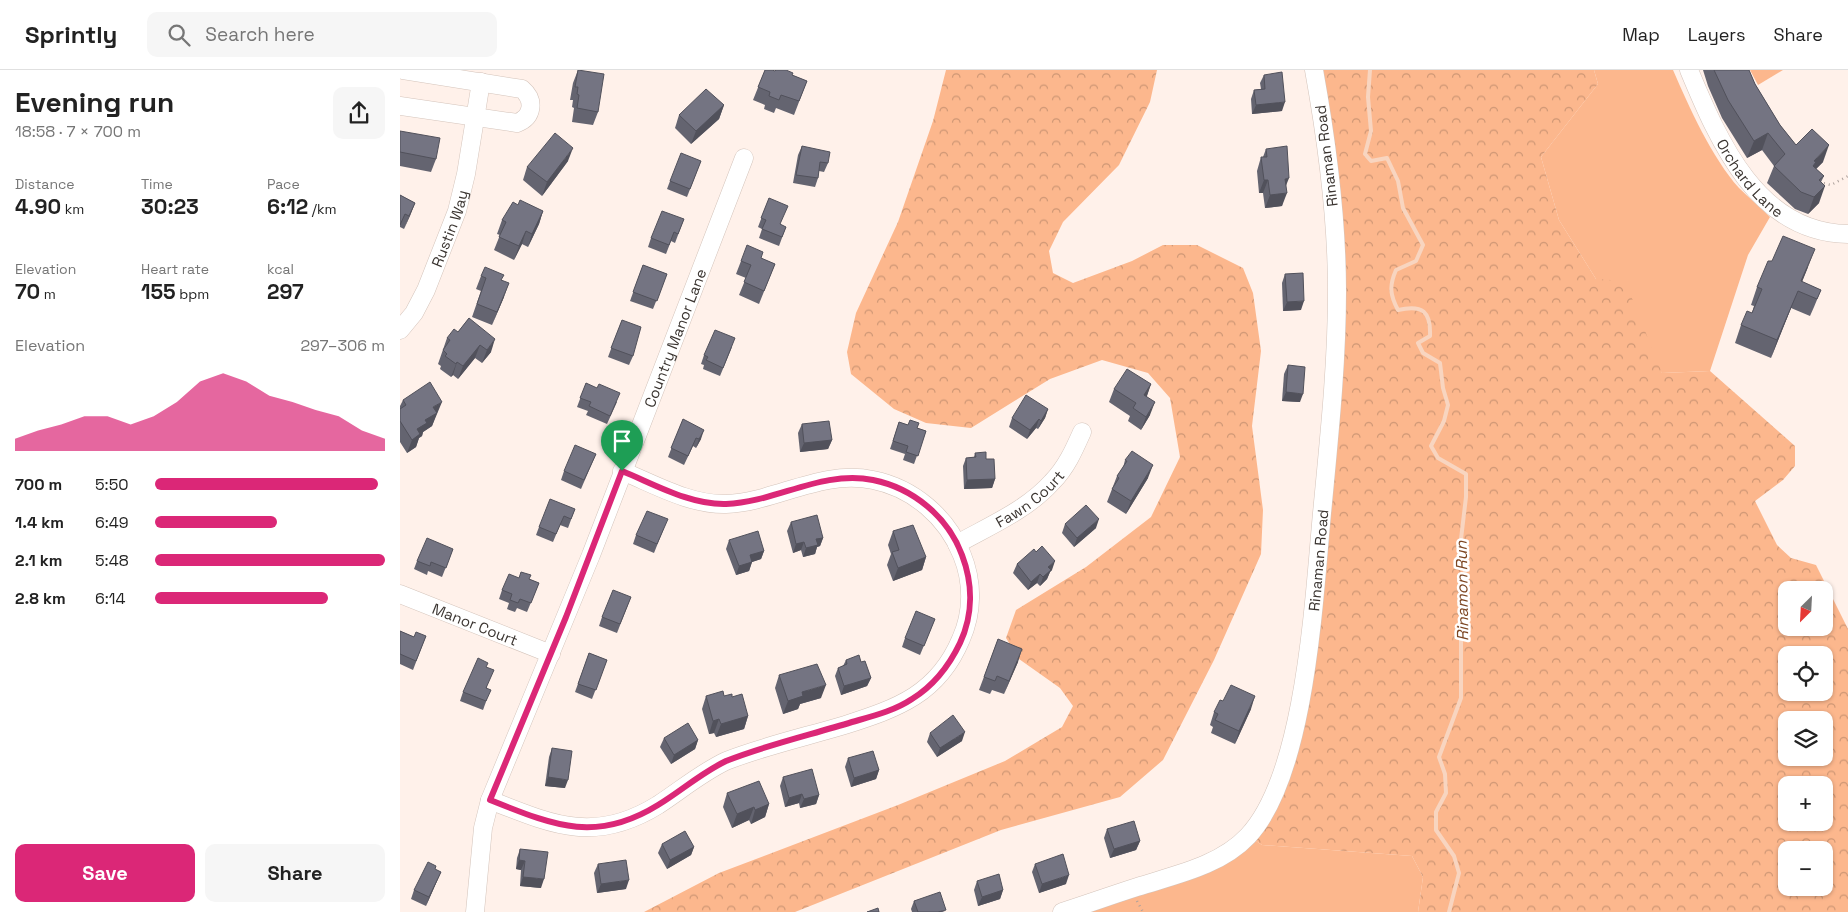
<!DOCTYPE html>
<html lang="en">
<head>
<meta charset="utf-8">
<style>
	:root { --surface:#fff; --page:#f6f6f6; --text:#222; --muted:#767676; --line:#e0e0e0; --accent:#db2777 }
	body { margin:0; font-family:"Space Grotesk",sans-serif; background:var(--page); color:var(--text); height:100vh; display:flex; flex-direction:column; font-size:19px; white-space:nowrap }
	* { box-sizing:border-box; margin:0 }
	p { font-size:16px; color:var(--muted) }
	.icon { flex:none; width:28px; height:28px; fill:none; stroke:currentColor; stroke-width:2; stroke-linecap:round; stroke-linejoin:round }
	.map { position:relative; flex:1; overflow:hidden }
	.sheet { display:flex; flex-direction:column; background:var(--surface); width:400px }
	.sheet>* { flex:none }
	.needle { width:32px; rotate:204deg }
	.controls { position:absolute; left:1378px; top:511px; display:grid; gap:10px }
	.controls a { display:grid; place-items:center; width:55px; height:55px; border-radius:10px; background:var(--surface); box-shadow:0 1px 4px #0004; font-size:25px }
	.pin { position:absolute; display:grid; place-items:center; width:42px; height:42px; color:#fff; margin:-51px -21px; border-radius:50% 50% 50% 0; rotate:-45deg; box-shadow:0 0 5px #0007 }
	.pin .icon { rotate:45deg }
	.round { display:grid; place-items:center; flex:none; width:52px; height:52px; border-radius:10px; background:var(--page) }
	.summary { display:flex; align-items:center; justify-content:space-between; height:85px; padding:0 15px }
	h1 { font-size:28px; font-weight:700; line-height:38px }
	.figures { display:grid; grid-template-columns:repeat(3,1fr); gap:8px; height:85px; padding:5px 15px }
	.figures div { display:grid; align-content:center }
	.figures b { font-size:21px; font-weight:700 }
	.figures small { font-size:14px; font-weight:400 }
	.figures p { font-size:14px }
	.chart { height:140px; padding:10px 15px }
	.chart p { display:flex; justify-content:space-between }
	.chart svg { width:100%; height:90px; margin-top:5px; fill:var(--accent); opacity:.7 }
	.cta { display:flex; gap:10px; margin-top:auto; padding:10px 15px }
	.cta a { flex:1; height:58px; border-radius:10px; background:var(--accent); color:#fff; font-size:20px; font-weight:700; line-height:58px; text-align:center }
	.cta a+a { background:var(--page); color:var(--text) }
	ul { padding:0 15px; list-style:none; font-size:16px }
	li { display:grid; grid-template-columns:80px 60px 1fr; align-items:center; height:38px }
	li i { height:12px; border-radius:6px; background:var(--accent) }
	header { display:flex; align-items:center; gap:30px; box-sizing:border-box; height:70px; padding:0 25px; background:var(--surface); border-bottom:1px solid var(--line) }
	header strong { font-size:24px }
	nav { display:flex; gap:28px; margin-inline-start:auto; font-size:18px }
	.search { width:350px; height:45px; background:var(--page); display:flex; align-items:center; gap:12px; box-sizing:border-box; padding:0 18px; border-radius:10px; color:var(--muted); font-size:19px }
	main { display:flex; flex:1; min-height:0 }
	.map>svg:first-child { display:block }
	.green { fill:#fcb78d }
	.forest { fill:url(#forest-crowns); fill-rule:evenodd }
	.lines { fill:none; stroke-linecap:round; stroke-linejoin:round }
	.stream { stroke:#f8d5c0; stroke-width:4 }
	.minor-casing { stroke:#d4c4bb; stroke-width:19 }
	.path { stroke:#aca19c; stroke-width:2.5; stroke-dasharray:1 4; stroke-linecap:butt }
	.minor { stroke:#fff; stroke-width:18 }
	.wall { fill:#646470 }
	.shaded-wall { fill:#51515b }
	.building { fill:#747482; stroke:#51515b }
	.route-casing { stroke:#fff; stroke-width:10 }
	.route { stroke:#db2777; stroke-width:6 }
	.labels { text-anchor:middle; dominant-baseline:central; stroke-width:5; stroke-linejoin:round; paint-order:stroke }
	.street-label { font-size:15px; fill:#3b3531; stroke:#fff }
	.water-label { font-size:16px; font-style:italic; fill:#7d4622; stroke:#fff }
</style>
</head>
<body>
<header>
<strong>Sprintly</strong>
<div class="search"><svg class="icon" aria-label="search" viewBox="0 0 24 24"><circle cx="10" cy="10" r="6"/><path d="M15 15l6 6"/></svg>Search here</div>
<nav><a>Map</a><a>Layers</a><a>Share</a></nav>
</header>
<main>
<section class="sheet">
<div class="summary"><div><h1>Evening run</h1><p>18:58 · 7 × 700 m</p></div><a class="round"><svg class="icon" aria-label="share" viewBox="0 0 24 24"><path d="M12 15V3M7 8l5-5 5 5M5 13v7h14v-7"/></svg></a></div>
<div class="figures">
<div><p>Distance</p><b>4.90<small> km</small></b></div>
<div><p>Time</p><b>30:23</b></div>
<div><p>Pace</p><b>6:12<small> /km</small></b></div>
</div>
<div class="figures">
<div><p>Elevation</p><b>70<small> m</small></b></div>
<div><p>Heart rate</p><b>155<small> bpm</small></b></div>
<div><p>kcal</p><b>297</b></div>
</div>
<div class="chart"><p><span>Elevation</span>297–306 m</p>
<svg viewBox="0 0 160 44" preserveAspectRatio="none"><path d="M0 44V38L10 34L20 31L30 27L40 27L50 31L60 27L70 20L80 10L90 6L100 10L110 17L120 20L130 24L140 27L150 34L160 38V44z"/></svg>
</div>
<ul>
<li><b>700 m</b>5:50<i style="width:97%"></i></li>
<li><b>1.4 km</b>6:49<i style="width:53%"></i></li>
<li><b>2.1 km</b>5:48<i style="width:100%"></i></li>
<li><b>2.8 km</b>6:14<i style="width:75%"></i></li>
</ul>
<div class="cta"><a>Save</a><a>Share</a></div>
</section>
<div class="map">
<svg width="1448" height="842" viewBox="0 0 1448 842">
	<defs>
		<pattern id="forest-crowns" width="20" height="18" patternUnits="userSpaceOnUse" patternTransform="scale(1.25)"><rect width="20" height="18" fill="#fcb78d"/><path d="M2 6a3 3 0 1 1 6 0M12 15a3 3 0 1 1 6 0" fill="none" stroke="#cd9674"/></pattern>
	</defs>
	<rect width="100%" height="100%" fill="#fff1ea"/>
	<g class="green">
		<path d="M1194 0H1273C1289 37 1312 88 1339 118 1349 128 1360 137 1370 147L1348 185 1310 301 1262 303 1196 209 1159 150 1141 87 1198 14Z"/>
		<path d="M1350 0H1383L1358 15Z"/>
		<path d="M849 766 862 775 1012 786 1023 807 1018 842H662L731 819Z"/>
	</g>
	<g class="forest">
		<path d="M546 0H757L750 32 719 95 663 152 649 181 653 203 673 213 732 191 763 175H797L843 198 853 223 861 281 852 356 863 440 861 484 814 590 763 690 720 727 601 760 395 842H244L319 803 498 735 605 691 662 657 673 636 660 618 619 589 606 568 616 540 686 497 751 447 780 387 770 328 748 303 702 290 650 309 571 358 526 353 494 339 451 304 447 282 456 243 498 152 533 51Z"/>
		<path d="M914 0H1194L1198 14 1141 87 1159 150 1196 209 1225 211 1262 303 1310 301 1395 376V396L1383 410 1355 431 1377 475 1391 488 1416 495 1448 559V842H1018L1023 807 1012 786 862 775 849 766 897 642 936 245ZM1386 520H1424V558H1386ZM1386 585H1424V622H1386ZM1386 650H1424V688H1386ZM1386 715H1424V752H1386ZM1386 780H1424V818H1386Z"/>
	</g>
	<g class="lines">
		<path class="stream" d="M970 0 968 27 971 61 965 84 971 91 987 88 998 111 1003 138 1023 175 1016 191 996 200C989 216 990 225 998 240 1023 234 1031 242 1030 266L1018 273 1023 283 1040 293 1043 318 1048 335 1044 351 1031 376 1038 388 1066 404V427L1059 486 1065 499 1061 548V628L1039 687 1045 704 1046 723 1036 742V760L1054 786 1059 803 1049 842"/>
		<defs>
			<g id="minor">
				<path id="s1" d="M1289 0C1319 72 1358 163 1448 164"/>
				<path d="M0 36 117 53C133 47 135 30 122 19L3 0"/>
				<path id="s2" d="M0 260 14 243 26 220 57 141 66 104 81 12"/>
				<path id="s3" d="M557 474C589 456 627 440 652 412 666 398 674 380 682 362"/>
				<path id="s4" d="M0 524 151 584"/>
				<path d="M90 730C153 755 195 774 258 735 281 720 301 703 326 691 364 676 405 667 445 655 498 638 538 624 561 569 573 542 573 512 562 485 547 447 513 418 473 410 421 399 376 432 326 434 290 435 254 414 222 401"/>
				<path id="s5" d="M75 842 83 758 90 730 191 485 344 88"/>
				<path id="s6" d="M662 842C687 834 712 825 737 817 774 805 820 796 848 766 906 704 914 527 922 443 929 369 937 295 937 221 937 147 927 72 914 0"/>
			</g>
		</defs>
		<use href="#minor" class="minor-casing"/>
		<g class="path">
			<path d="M1419 112 1431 115 1448 106"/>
			<path d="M737 831 743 842"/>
		</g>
		<use href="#minor" class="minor"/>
	</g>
	<g class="wall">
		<path d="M178 0 198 42 193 55 172 52 174 38 172 37 173 30H170L173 13Z"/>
		<path d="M365 0 392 5 407 11 394 45 376 38 374 43 364 39 365 35 353 30Z"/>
		<path d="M1303 0H1349L1355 14 1380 55 1396 75 1423 92 1416 99 1424 106 1421 112 1419 133 1408 144 1395 139 1367 113 1374 96 1362 80 1347 88 1322 48 1308 16Z"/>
		<path d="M864 5 882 41 852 44 851 29 854 20 861 19 860 13Z"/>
		<path d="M324 35 319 49 291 74 275 58 279 45Z"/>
		<path d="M0 61 36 89 31 102 0 96Z"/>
		<path d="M402 76 428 93 424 102 419 101 418 108 415 117 393 113 398 85Z"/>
		<path d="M866 79 886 116 882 136 865 138 863 123H859L857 101 861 87H863Z"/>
		<path d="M168 91 142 126 123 110 127 97Z"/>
		<path d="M301 91 287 127 267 119 270 111Z"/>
		<path d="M0 125 15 133 4 159 0 157Z"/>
		<path d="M369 128 381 155 386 157 379 176 359 168 362 159 358 157Z"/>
		<path d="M118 135 143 141 139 154 128 177 122 174 114 190 94 180 100 165 97 164 102 150Z"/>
		<path d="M284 149 275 173 271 171 266 184 248 177 251 168Z"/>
		<path d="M361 188 375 194 359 234 339 225 346 208 336 204 341 191Z"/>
		<path d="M243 195 267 204 253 239 230 231Z"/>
		<path d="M1408 197 1402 212 1421 220 1414 237 1410 246 1391 238 1371 288 1335 273 1341 255 1352 243 1354 236 1351 235 1357 217Z"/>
		<path d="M885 204 901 240 883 241 882 213Z"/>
		<path d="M81 206 102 210 104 227 92 255 72 247 81 221 76 219Z"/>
		<path d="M69 248 91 282 82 293 75 288 58 309 53 305 51 307 40 299 41 296 38 294 47 268 58 262Z"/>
		<path d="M222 250 233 286 229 295 208 287Z"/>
		<path d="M332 277 320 306 303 299 304 295 301 294 304 285Z"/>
		<path d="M888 295 900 332 882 331 884 304Z"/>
		<path d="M186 313 217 332 207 354 186 345 188 341 177 337Z"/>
		<path d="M751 314 747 326 750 345 741 360 728 351 730 346 709 332 714 319Z"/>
		<path d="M3 330 37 345H36L32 356 23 362 22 366 19 368 16 377 7 383 0 372V336Z"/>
		<path d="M648 339 645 348 638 359 636 358 627 369 609 357 612 348Z"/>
		<path d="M283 349 301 369 296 378 293 376 284 395 268 387Z"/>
		<path d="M499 352 526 361 514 394 503 390 505 384 490 379Z"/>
		<path d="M402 354 432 370 428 379 400 382 398 363Z"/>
		<path d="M575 383 586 389 595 409 592 418 564 419 563 396 566 388 574 387Z"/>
		<path d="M196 384 181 419 161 410 164 401Z"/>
		<path d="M725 390 748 408 726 444 707 432 717 406 723 398Z"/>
		<path d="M175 439 168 458 160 455 153 472 136 465 139 457Z"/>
		<path d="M391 452 423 468 420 476 417 477 415 484 403 487 401 480 393 483 387 461Z"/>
		<path d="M665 454 696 458 674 477 662 463Z"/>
		<path d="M264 458 254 483 233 474 236 465Z"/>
		<path d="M493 461 526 487 522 500 493 511 487 495 491 484 488 475Z"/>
		<path d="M329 470 364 481 361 489 352 492 349 501 336 505 326 479Z"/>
		<path d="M53 479 42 507 28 501 27 505 14 499 17 491Z"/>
		<path d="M617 494 652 500 650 502 647 509 640 516 637 513 628 520 613 503Z"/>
		<path d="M119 508 129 509 139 513 127 542 117 538 115 542 107 539 109 533 99 529 102 520Z"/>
		<path d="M231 527 217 563 199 556 202 547Z"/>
		<path d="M535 549 520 585 502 577 505 568Z"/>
		<path d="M0 561 14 567 26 566 13 600 0 594Z"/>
		<path d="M598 569 618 592 604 624 592 620 590 624 579 620Z"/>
		<path d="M189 583 207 590 192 629 175 622Z"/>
		<path d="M446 590 461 592 471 608 467 616 441 625 435 606 438 598 443 596Z"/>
		<path d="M87 597V629L83 640 60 631 63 622Z"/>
		<path d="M379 605 421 628 400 634 398 639 383 644 375 618Z"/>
		<path d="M306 626H324L332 627 348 646 344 659 316 667 314 663 309 664 302 639Z"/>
		<path d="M823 631 851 639 835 674 811 663 813 657 810 655 814 642Z"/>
		<path d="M530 663 562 671 537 687 527 672Z"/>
		<path d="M264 668 298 670 295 679 271 694 260 677Z"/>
		<path d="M152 678 165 718 145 716 149 687Z"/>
		<path d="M448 688 479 700 476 709 451 717 445 697Z"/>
		<path d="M383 707 419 725 416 734 400 738 399 733 385 737 380 716Z"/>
		<path d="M327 723 369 734 365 747 351 754 349 750 332 758 323 737Z"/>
		<path d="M707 759 740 771 736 780 710 788 704 768Z"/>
		<path d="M262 774 294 777 291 785 267 799 258 783Z"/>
		<path d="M120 779 141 818 120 816 121 800 116 799 117 788Z"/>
		<path d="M198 794 226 819 197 823 194 803Z"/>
		<path d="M635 794 666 814 639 823 632 802Z"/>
		<path d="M35 800 41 802 37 811 26 836 11 829 14 820Z"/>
		<path d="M577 811 603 820 600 829 578 836 574 820Z"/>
		<path d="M514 831 545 842H512L511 839Z"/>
	</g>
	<g class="shaded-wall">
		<path d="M885 32 882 41 852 44 856 35Z"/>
		<path d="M324 35 319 49 291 74 296 61Z"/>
		<path d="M1368 63 1362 80 1347 88 1354 71Z"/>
		<path d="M1429 75 1423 92 1412 103 1414 91Z"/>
		<path d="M173 78 168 91 142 126 147 112Z"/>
		<path d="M889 108 884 121 885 109Z"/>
		<path d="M864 110H868L863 123H859Z"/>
		<path d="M1425 116 1419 133 1408 144 1414 127Z"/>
		<path d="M887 123 882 136 865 138 870 125Z"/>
		<path d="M15 133 10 146 4 159 9 146Z"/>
		<path d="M143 141 139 154 128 177 132 164Z"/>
		<path d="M126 161 122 174 114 190 119 176Z"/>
		<path d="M1415 179 1408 197 1398 221 1401 211Z"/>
		<path d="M109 213 104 227 92 255 97 242Z"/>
		<path d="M1398 221 1391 238 1371 288 1377 270Z"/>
		<path d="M904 231 901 240 883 241 887 232Z"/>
		<path d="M95 269 91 282 82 293 87 280Z"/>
		<path d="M80 275 75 288 58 309 63 296Z"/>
		<path d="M57 292 53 305 51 307 56 294Z"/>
		<path d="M751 314 746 328 744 325Z"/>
		<path d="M886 322 903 324 900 332 882 331Z"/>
		<path d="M42 332 32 356 23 362 22 366 19 368 16 377 7 383 12 370 17 359 25 350 33 337Z"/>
		<path d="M755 332 750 345 741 360 746 347Z"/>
		<path d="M648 339 645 348 638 359 641 351Z"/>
		<path d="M639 349 636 358 627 369 630 360Z"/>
		<path d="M304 360 301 369 296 378 299 369Z"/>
		<path d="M432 370 428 379 400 382 404 373Z"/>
		<path d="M753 395 748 408 726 444 731 431Z"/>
		<path d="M595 409 592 418 564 419 567 410Z"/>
		<path d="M699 449 696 458 674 477 677 468Z"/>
		<path d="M423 468 420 476 417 477 415 484 403 487 406 478 416 469Z"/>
		<path d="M404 472 401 480 393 483 396 474Z"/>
		<path d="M364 481 361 489 352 492 349 501 336 505 339 496 350 485Z"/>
		<path d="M526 487 522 500 493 511 498 498Z"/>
		<path d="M655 491 652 500 650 502 647 509 640 516 643 507 648 497Z"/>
		<path d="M640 504 637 513 628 520 631 512Z"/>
		<path d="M622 579 618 592 604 624 609 611Z"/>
		<path d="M471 608 467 616 441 625 444 616Z"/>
		<path d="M426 615 421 628 400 634 398 639 383 644 388 631 402 622Z"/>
		<path d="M855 626 851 639 835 674 839 661Z"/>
		<path d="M348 646 344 659 316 667 321 654Z"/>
		<path d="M319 649 314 663 309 664 313 651Z"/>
		<path d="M565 662 562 671 537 687 540 678Z"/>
		<path d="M298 670 295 679 271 694 274 685Z"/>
		<path d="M479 700 476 709 451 717 454 708Z"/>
		<path d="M148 707 168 710 165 718 145 716Z"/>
		<path d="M402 724 399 733 385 737 389 728Z"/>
		<path d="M419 725 416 734 400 738 404 729Z"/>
		<path d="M369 734 365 747 351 754 355 740Z"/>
		<path d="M354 737 349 750 332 758 337 744Z"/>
		<path d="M740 771 736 780 710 788 714 779Z"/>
		<path d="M294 777 291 785 267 799 270 790Z"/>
		<path d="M119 790 125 791 121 800 116 799Z"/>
		<path d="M41 802 37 811 26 836 29 827Z"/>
		<path d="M669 805 666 814 639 823 642 814Z"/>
		<path d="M123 807 144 809 141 818 120 816Z"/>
		<path d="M229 810 226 819 197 823 201 814Z"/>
		<path d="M603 820 600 829 578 836 582 827Z"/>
	</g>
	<g class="building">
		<path d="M178 0 204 4 198 42 177 38 179 25 177 24 178 17H175Z"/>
		<path d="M365 0H372L375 1 376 0H386L393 3 392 5 407 11 399 31 381 25 379 30 369 26 370 22 358 17Z"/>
		<path d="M1314 0H1349L1355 14 1380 55 1396 75 1412 59 1429 75 1414 91 1416 92 1413 96 1424 106 1419 110 1425 116 1414 127 1401 122 1374 96 1385 84 1368 63 1354 71 1328 30Z"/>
		<path d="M882 2 885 32 856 35 854 20 865 19 864 5Z"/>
		<path d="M306 19 324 35 296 61 279 45Z"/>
		<path d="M0 61 40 68 36 89 0 82Z"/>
		<path d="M155 63 173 78 147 112 127 97Z"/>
		<path d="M402 76 430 82 428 93 420 92 418 108 396 105Z"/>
		<path d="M887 76 889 108 885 109 887 123 870 125 868 110H864L861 87H867L866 79Z"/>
		<path d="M281 83 301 91 290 119 270 111Z"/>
		<path d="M0 125 15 133 9 146 5 144 0 155Z"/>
		<path d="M369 128 388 136 380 154 386 157 382 167 362 159 366 150 361 148Z"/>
		<path d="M120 130 143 141 132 164 126 161 119 176 99 167 106 152 102 150 113 132 118 135Z"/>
		<path d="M262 141 284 149 278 164 274 162 269 175 251 168Z"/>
		<path d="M1383 166 1415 179 1401 211 1421 220 1417 229 1398 221 1377 270 1341 255 1347 241 1352 243 1362 219 1357 217 1368 191H1372Z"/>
		<path d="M347 175 363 182 361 188 375 194 364 221 344 212 351 195 341 191Z"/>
		<path d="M243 195 267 204 257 231 233 222Z"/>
		<path d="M85 197 104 205 101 210 109 213 97 242 77 234 86 208 81 206Z"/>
		<path d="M903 203 904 231 887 232 885 204Z"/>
		<path d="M69 248 95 269 87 280 80 275 63 296 57 292 56 294 45 286 47 284 43 280 50 270 47 268 54 259 58 262Z"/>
		<path d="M222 250 241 257 233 286 211 278Z"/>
		<path d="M315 260 335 268 323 298 306 290 308 287 304 285Z"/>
		<path d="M888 295 905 297 903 324 886 322Z"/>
		<path d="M727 299 751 314 744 325 755 332 746 347 733 338 736 333 714 319Z"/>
		<path d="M30 312 42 332 33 337 37 343 25 350 27 353 17 359 20 364 12 370 0 351V339L6 335 3 330Z"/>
		<path d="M186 313 197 318 199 314 220 323 210 346 189 336 191 332 180 328Z"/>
		<path d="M626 325 648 339 641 351 639 349 630 360 612 348Z"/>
		<path d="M283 349 304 360 299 369 296 368 288 386 271 378Z"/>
		<path d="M510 350 519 353 517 358 526 361 518 386 506 382 508 376 493 371 499 352 508 355Z"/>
		<path d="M429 351 432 370 404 373 402 354Z"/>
		<path d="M175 375 196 384 184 410 164 401Z"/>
		<path d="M732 381 753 395 731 431 712 419 719 408 717 406 727 391 725 390Z"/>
		<path d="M586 382V389H594L595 409 567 410 566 388 576 387 575 383Z"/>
		<path d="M150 429 175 439 171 449 164 446 156 464 139 457Z"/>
		<path d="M686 435 699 449 677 468 665 454Z"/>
		<path d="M247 441 268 449 257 474 236 465Z"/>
		<path d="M417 445 423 468 416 469 418 475 406 478 404 472 396 474 391 452Z"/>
		<path d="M513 455 526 487 498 498 492 482 499 480 493 461Z"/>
		<path d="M358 461 364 481 350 485 352 492 339 496 329 470Z"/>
		<path d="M27 468 53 479 46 498 31 492 30 496 17 491Z"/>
		<path d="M642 476 655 491 648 497 651 500 643 507 640 504 631 512 617 494 634 479 636 482Z"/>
		<path d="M121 502 131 505 129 509 139 513 131 533 120 529 118 533 110 530 112 524 102 520 109 504 119 508Z"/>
		<path d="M213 520 231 527 220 554 202 547Z"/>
		<path d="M516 541 535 549 524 576 505 568Z"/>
		<path d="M0 561 14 567 16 562 26 566 16 591 0 584Z"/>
		<path d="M598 569 622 579 609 611 597 606 595 611 584 607Z"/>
		<path d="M189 583 207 590 196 620 178 614Z"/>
		<path d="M459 585 461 592 465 591 471 608 444 616 438 598 447 594 446 590Z"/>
		<path d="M78 588 88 593 86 597 94 600 86 618 91 620 86 631 63 622Z"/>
		<path d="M417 594 426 615 402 622 403 626 388 631 379 605Z"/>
		<path d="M831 615 855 626 839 661 815 650 818 644 814 642 820 630 823 631Z"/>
		<path d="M323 621 324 626 332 624V627L342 624 348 646 321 654 319 649 313 651 306 626Z"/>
		<path d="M553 645 565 662 540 678 530 663Z"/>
		<path d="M288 653 298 670 274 685 264 668Z"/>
		<path d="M152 678 172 681 168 710 148 707Z"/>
		<path d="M473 681 479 700 454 708 448 688Z"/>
		<path d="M412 699 419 725 404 729 402 724 389 728 383 707Z"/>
		<path d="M359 711 369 734 355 740 354 737 337 744 327 723Z"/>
		<path d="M734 751 740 771 714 779 707 759Z"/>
		<path d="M285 761 294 777 270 790 262 774Z"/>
		<path d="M120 779 148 782 144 809 123 807 125 791 119 790Z"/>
		<path d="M663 784 669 805 642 814 635 794Z"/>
		<path d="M226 790 229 810 201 814 198 794Z"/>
		<path d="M28 792 36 796 35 799 41 802 29 827 14 820Z"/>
		<path d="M599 804 603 820 582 827 577 811Z"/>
		<path d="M540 822 546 840 538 842H518L514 831Z"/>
		<path d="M478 838 479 842H467Z"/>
	</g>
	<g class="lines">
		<defs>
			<path id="route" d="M222 401C254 414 290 435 326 434 377 432 421 400 473 410 513 418 548 447 562 485 573 514 573 545 560 573 549 596 533 616 512 629 494 641 473 646 452 652 410 665 366 675 326 691 301 703 281 721 258 735 195 774 153 755 90 730L166 547Z"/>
		</defs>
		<use href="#route" class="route-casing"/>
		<use href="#route" class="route"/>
	</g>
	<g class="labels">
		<g class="street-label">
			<text transform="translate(926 86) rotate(-97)">Rinaman Road</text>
			<text stroke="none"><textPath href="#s1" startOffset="125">Orchard Lane</textPath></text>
			<text stroke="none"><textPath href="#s2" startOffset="114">Rustin Way</textPath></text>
			<text stroke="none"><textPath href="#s5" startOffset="611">Country Manor Lane</textPath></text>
			<text stroke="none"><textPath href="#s3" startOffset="86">Fawn Court</textPath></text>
			<text stroke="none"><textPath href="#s6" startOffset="491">Rinaman Road</textPath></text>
			<text stroke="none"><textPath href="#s4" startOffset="81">Manor Court</textPath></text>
		</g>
		<g class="water-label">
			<text transform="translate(1062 521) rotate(-91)">Rinamon Run</text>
		</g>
	</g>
</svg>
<div class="controls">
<a><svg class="needle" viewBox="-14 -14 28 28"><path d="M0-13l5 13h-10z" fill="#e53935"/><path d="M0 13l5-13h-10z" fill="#767676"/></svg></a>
<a><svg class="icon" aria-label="locate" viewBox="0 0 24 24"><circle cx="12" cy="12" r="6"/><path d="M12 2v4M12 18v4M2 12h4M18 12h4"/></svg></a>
<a><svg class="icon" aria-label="layers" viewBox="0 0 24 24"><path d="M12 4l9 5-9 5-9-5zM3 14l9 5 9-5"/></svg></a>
<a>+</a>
<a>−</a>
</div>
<div class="pin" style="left:222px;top:401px;background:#1e9e55"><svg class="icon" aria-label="arrive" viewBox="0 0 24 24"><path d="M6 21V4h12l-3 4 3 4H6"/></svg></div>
</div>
</main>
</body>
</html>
